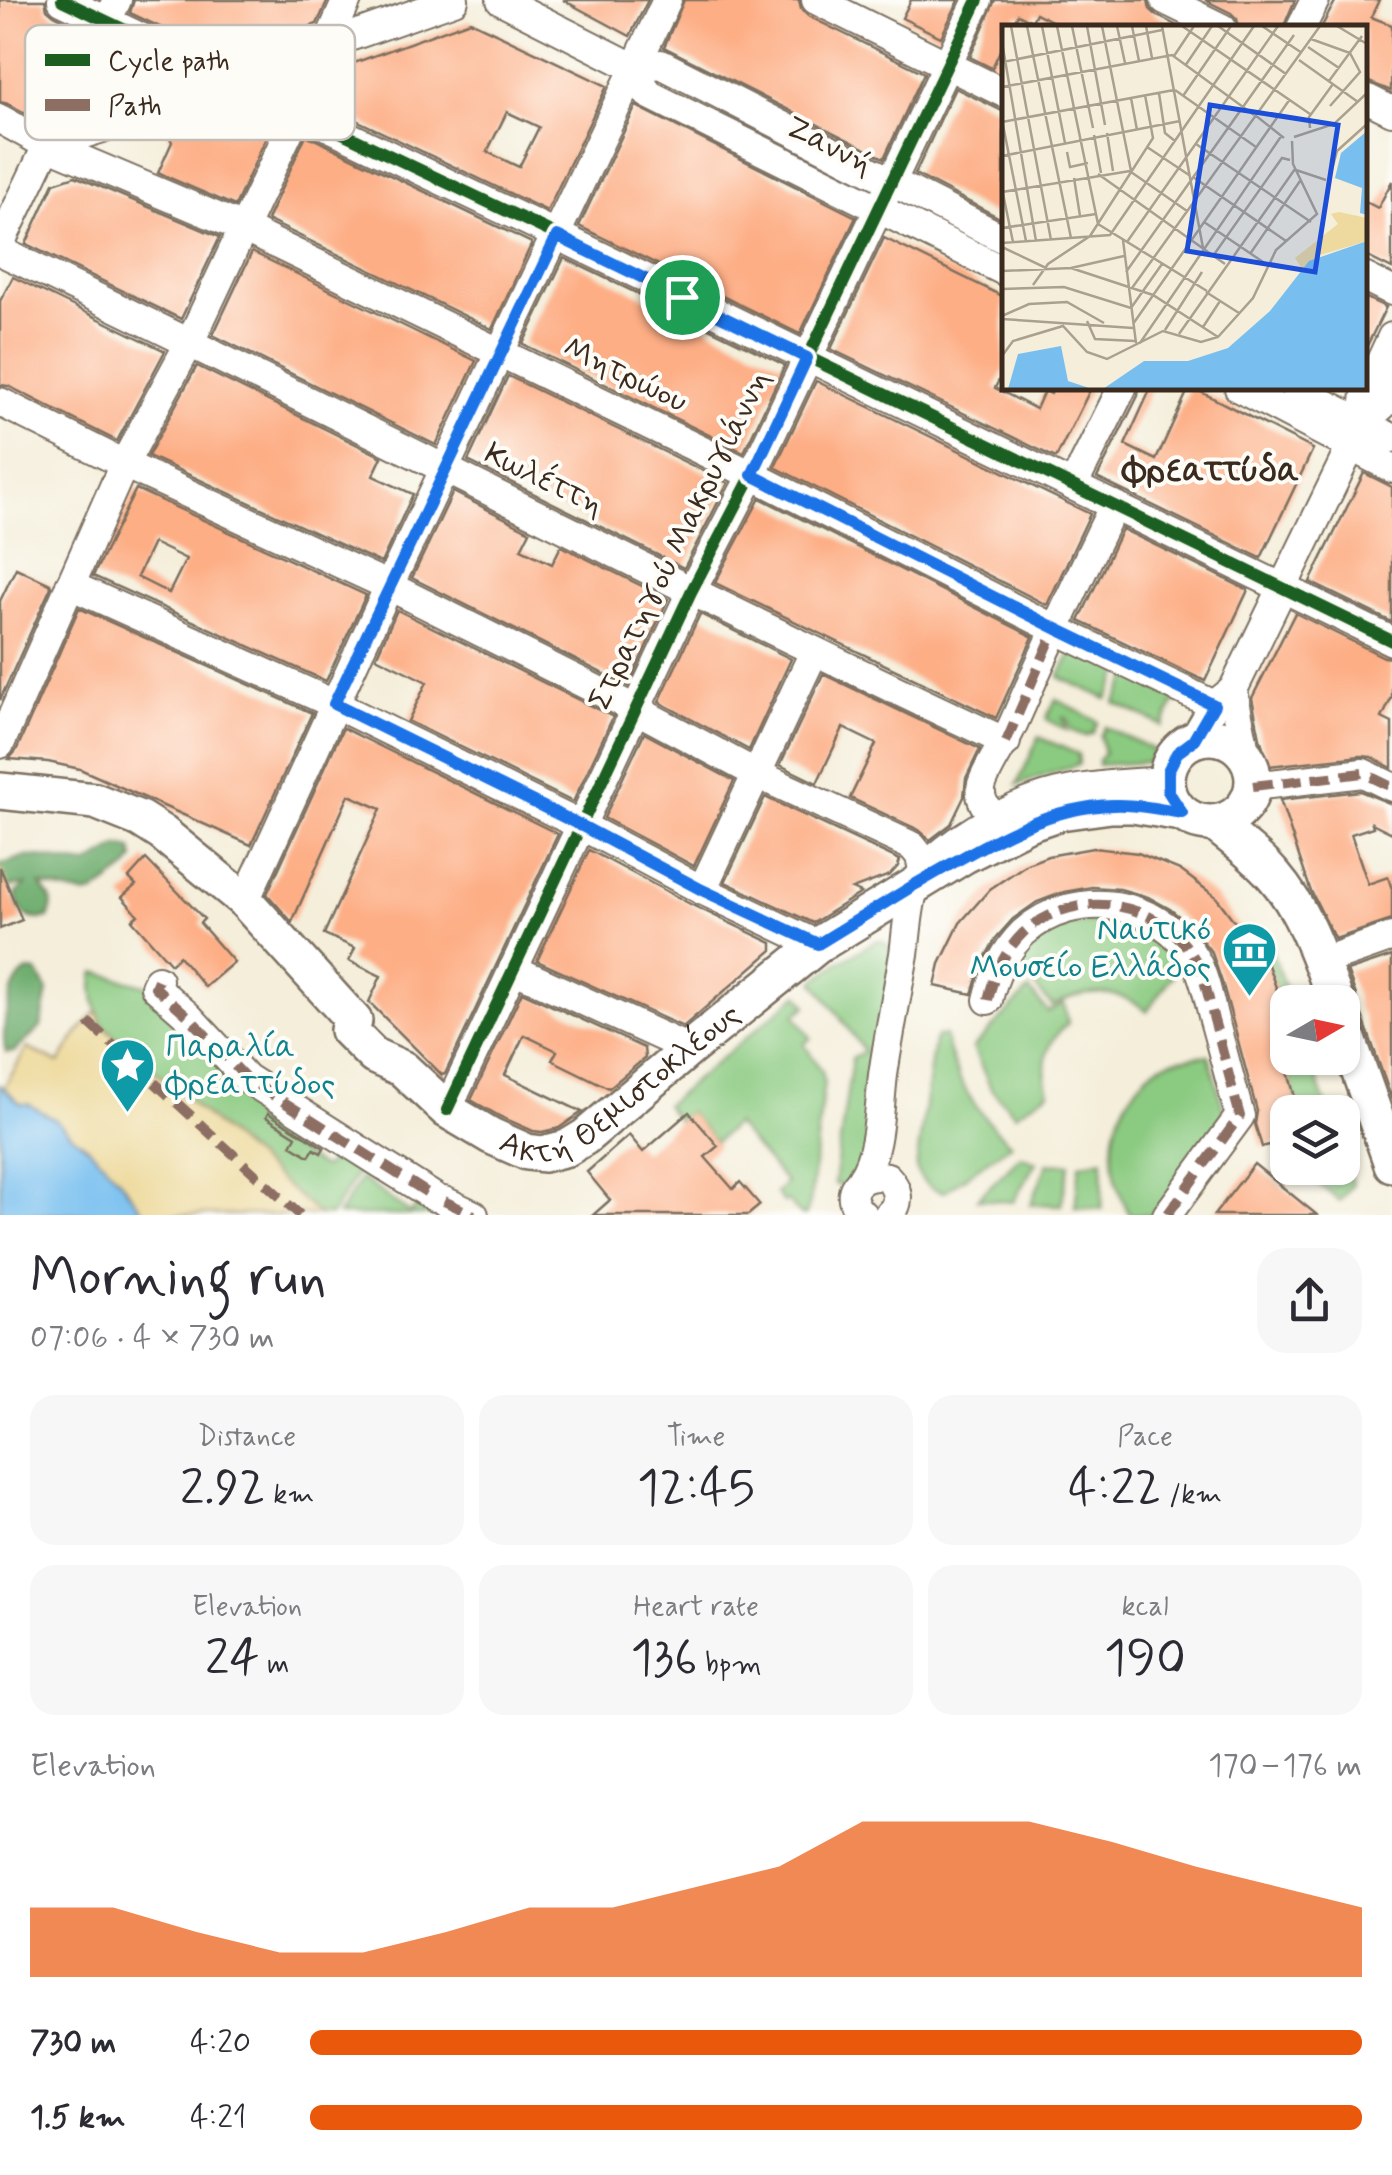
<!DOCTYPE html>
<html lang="en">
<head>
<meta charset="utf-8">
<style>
	:root { --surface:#fff; --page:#f7f7f7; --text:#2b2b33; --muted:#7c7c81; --accent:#ea580c }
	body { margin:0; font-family:Mynerve,sans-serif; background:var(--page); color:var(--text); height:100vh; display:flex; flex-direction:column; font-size:38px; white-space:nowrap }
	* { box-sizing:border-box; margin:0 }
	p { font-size:32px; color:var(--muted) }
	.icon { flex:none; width:55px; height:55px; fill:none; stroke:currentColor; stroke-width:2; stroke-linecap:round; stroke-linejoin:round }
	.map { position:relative; height:1215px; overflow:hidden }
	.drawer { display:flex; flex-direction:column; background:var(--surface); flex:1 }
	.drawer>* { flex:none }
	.needle { width:65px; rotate:81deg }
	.tools { position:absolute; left:1270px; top:985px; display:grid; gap:20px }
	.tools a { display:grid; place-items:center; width:90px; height:90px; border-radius:20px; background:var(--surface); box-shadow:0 2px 8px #0004; font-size:50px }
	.pin { position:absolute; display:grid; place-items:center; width:85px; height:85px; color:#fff; margin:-42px; border:5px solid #fff; border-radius:50%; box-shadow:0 2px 10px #0007 }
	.round { display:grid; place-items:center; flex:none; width:105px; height:105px; border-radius:30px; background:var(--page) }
	.headline { display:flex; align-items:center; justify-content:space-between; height:170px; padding:0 30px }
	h1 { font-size:55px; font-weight:600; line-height:75px }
	.metrics { display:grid; grid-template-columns:repeat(3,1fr); gap:15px; height:170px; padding:10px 30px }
	.metrics div { display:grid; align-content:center; border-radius:25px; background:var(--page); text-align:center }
	.metrics b { font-size:50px; font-weight:600 }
	.metrics small { font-size:28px; font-weight:400 }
	.metrics p { font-size:28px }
	.chart { height:280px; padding:20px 30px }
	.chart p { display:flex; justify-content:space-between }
	.chart svg { width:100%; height:180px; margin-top:10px; fill:var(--accent); opacity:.7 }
	ul { padding:0 30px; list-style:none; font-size:32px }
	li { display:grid; grid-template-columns:160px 120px 1fr; align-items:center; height:75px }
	li i { height:25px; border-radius:12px; background:var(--accent) }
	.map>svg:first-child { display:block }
	.green { fill:#8bca81; stroke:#637a50; stroke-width:2.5 }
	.forest { fill:#70ae6f; stroke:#566c46; stroke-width:2.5 }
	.sand { fill:#eeda9e; stroke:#94825e; stroke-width:2.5 }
	.water { fill:#78bff0; stroke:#5a7487; stroke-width:2.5 }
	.building { fill:#fdae85; fill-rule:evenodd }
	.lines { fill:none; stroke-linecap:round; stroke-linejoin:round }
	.minor-casing { stroke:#7c6f60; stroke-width:32 }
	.major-casing { stroke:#7c6f60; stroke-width:40 }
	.minor { stroke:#fff; stroke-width:28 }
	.major { stroke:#fff; stroke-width:35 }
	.quiet { stroke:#8d6e63; stroke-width:10; stroke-dasharray:20 10; stroke-linecap:butt }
	.cycleway-casing { stroke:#fdfcf7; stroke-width:19 }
	.cycleway { stroke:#1b5e20; stroke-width:12 }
	.route-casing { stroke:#fff; stroke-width:20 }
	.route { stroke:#1a73e8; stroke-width:12 }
	.labels { text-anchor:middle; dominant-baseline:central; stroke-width:8; stroke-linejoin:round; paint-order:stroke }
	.street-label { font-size:32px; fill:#3b2a1e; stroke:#fdfcf7 }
	.culture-label { font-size:32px; fill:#0d838f; stroke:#fdfcf7; text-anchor:end }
	.neighbourhood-label { font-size:35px; font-weight:bold; fill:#3b2a1e; stroke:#fdfcf7 }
	.inset-road { fill:none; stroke:#aaa08f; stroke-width:2.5 }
	.view { fill:#1d4ed8; fill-opacity:0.15; stroke:#1d4ed8; stroke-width:5 }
	.inset-edge { fill:none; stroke:#3b2a1e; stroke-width:5 }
	.key { fill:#fdfcf7; stroke:#c3bdb6; stroke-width:2.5 }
	.key-label { font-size:28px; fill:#3b2a1e }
</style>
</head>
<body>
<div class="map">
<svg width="1392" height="1215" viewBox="0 0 1392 1215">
	<rect width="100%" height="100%" fill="#fdfcf7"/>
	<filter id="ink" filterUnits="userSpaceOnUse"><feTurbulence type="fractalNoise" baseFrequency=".01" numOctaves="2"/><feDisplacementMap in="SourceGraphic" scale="20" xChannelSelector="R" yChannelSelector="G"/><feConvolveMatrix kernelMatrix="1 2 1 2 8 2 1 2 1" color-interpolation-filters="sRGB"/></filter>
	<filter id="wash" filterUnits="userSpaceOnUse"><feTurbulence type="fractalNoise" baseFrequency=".0048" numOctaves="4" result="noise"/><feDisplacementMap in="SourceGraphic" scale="40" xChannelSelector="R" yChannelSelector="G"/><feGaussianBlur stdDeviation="2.25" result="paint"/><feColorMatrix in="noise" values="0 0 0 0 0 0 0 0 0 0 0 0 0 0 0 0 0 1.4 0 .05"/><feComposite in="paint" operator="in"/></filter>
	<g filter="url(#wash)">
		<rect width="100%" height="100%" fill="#f4eeda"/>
		<g class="green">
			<path d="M1076 644 1123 667 1107 699 1059 677Z"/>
			<path d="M1132 671 1179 693 1163 726 1115 703Z"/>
			<path d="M1056 699 1098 722 1093 733 1085 736 1072 731 1066 718H1063L1067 730 1046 719Z"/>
			<path d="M1105 727 1154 750 1150 762 1098 765V760L1104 754 1100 736Z"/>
			<path d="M1039 737 1078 754 1079 764 1017 785Z"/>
			<path d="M1090 922C1127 924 1155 939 1179 967L1147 1011C1118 988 1084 989 1052 1006 1042 994 1029 982 1022 968 1006 937 1070 924 1090 922Z"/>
			<path d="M876 941H882L893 949 868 1161 843 1186 836 1185 834 1183 852 1059 864 1051 814 981 838 963Z"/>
			<path d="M1271 949 1290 1002H1288V1058H1309L1329 1112H1299L1273 1017 1285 1013 1263 951Z"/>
			<path d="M95 972 148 986 156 992 289 1146 321 1167H325L333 1155 342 1158 346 1153 361 1167 331 1215H319L102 1024C96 1010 90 988 95 972Z"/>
			<path d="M1029 990 1048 1012 1064 1003 1068 1023C1045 1042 1041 1064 1049 1092L1015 1114 991 1089 973 1048Z"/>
			<path d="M799 994 807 1006 795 1015 811 1038 804 1044 822 1071 824 1081 810 1202 806 1215H800L788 1201 784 1203 776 1193 786 1183 735 1124 715 1142 689 1112 678 1121 665 1105Z"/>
			<path d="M945 1036C955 1082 977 1114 1011 1144L944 1192C929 1189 921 1182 916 1168L934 1041 937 1037Z"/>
			<path d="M1209 1055 1225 1115 1158 1215H1130C1108 1174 1105 1128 1134 1090 1141 1080 1151 1069 1163 1064 1176 1058 1194 1057 1209 1055Z"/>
			<path d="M1343 1153 1353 1184 1340 1201 1298 1168H1342Z"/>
			<path d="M1021 1156 1036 1162 1013 1202 977 1199Z"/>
			<path d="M1103 1159 1102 1209 1075 1207 1080 1164Z"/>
			<path d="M1070 1163 1061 1205 1031 1204 1047 1164Z"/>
			<path d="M361 1178 411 1214 416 1206 435 1215H338Z"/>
		</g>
		<g class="forest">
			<path d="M119 846 132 849 134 859 128 868 94 893 84 895 41 885C50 899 56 900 48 918 30 922 17 913 16 894L26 885 0 888V864C9 863 17 858 25 857 46 855 67 863 87 865Z"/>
			<path d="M28 971 37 972 48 991 41 1027 14 1052H6C0 1034 8 980 28 971Z"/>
		</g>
		<path class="sand" d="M97 1011 102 1025 319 1215H146L118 1178 89 1148 69 1133 56 1120 21 1104 4 1088 27 1048 59 1063 78 1033Z"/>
		<path class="water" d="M0 1085 21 1104H28L56 1120 69 1133 89 1148 118 1178 146 1215H0Z"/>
		<g id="blocks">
			<g class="building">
				<path d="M0 0H45L47 9 54 15 83 30 40 121 8 104 0 102Z"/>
				<path d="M134 0H328L317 24 225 58 130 13Z"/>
				<path d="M563 0H648L630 36Z"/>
				<path d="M684 0H799L801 9 808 16 924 73 884 158 664 47Z"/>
				<path d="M911 0H959L941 37 902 18Z"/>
				<path d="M995 0H1148L1150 9 1156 15 1181 28H1065L1036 13 1032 21 1018 14 1011 28H1004V42L992 68 970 57Z"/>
				<path d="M1205 0H1295L1283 28H1239L1237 19 1231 13Z"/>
				<path d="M1336 0H1379L1371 17 1392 25 1391 91 1364 80V28H1321Z"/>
				<path d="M470 21 607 86 547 211 316 101 329 72ZM507 112 539 127 519 167 487 152Z"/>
				<path d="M955 88 1004 112V220L915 174Z"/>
				<path d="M235 106 272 125 235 206 158 173 172 142 167 131Z"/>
				<path d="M636 106 856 217 800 334 579 226Z"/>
				<path d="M306 135 532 243 492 329 267 220Z"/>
				<path d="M75 176 220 237 181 319 26 244 54 183Z"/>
				<path d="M1392 181V269L1364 255V201L1378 208Z"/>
				<path d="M884 238 1004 297V370L995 388 1036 409 1044 391 1051 394 1054 388H1091L1056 458 831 349Z"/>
				<path d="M252 252 476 361 436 445 213 335Z"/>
				<path d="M564 258 785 365 744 452 523 344Z"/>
				<path d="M13 277 165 351 117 441 8 386 0 385V301Z"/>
				<path d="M1364 297 1386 307 1364 352Z"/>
				<path d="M197 366 382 457 373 476 413 494 381 563 148 456Z"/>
				<path d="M508 376 728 483 684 568 468 461Z"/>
				<path d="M816 381 1090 514 1047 605 775 467Z"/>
				<path d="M1139 388H1151L1125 445 1156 460 1189 388H1193L1313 449 1261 558 1097 478 1138 396Z"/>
				<path d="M1364 473 1392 487V622L1310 582Z"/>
				<path d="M136 489 366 595 326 681 93 576ZM153 543 186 559 169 593 137 577Z"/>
				<path d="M453 492 530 531 521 549 552 564 561 546 668 599 628 686 412 578Z"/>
				<path d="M760 498 1033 637 996 718 715 583Z"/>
				<path d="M1122 529 1248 590 1205 681 1079 621Z"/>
				<path d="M16 568 50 584 51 587 0 700V601Z"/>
				<path d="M79 608 312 713 251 845 80 769 48 762 9 759 16 751Z"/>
				<path d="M397 610 613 717 573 802 408 721 427 682 376 657Z"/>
				<path d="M1295 613 1384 657 1392 658V697L1382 718 1392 723V768L1371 757 1361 756 1269 766 1260 738 1252 698Z"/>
				<path d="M700 614 791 659 749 750 659 702Z"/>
				<path d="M823 674 980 749 966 778 964 797 951 824 930 840 919 830 850 798 876 744 843 728 817 783 780 765Z"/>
				<path d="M343 728 558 834 445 1074 442 1075 369 1002 381 976 349 961 355 948 324 934 381 809 349 795 292 922 267 894Z"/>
				<path d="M644 733 734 781 694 866 604 818Z"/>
				<path d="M1360 791 1392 804V833L1372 823 1373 827 1351 834 1368 884 1388 877 1392 889V920L1335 939 1310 889 1280 800Z"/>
				<path d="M765 797 900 860 898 866 890 875 852 889 861 893 813 923 725 882Z"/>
				<path d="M1093 848 1138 853 1180 870 1216 897 1243 933 1253 954 1263 951 1285 1013 1273 1017 1299 1112H1288V1140L1262 1147 1255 1124 1257 1111 1223 985 1212 953 1192 927 1170 909 1148 897 1120 889 1092 887 1064 892 1037 902 1013 919 996 938 981 965 972 994 935 986 940 964 960 923 990 889 1027 864 1048 856Z"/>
				<path d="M589 850 694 906 772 943V950L683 1027 537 961Z"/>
				<path d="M146 859 204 919 200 923 234 962 205 987 179 956 171 964 132 920 138 915 122 897 136 885 129 878Z"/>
				<path d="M0 867 22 920 0 929Z"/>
				<path d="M1392 956V1100L1362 1015 1357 1007 1356 995 1347 971Z"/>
				<path d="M522 992 644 1048 645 1058 609 1088 552 1060 557 1051 524 1035 505 1075 582 1112 559 1128 542 1132 533 1131 501 1117 471 1100Z"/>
				<path d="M689 1112 718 1146 705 1157 733 1189 740 1182 760 1205 748 1215H593L610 1200 587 1172 629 1135 643 1152Z"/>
				<path d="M268 1113 324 1148 321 1153 314 1149 309 1156 291 1145 296 1136 266 1117Z"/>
				<path d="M1254 1164 1317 1215H1214Z"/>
			</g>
		</g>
	</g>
	<g filter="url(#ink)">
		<use href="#blocks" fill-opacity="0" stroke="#7c6f60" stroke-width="2.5"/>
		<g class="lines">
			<defs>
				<g id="minor">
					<path d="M62 0 557 235 1392 641"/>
					<path d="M501 0 635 68 661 64 1004 239"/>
					<path d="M816 0 1004 93"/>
					<path d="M1165 0 1222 28"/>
					<path d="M1301 28 1315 0"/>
					<path d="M327 45 347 0"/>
					<path d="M635 68 648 94 1004 271"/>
					<path d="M1364 97 1392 111"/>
					<path d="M0 119 47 145 243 228 752 475 1055 629 1214 705"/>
					<path d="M47 145 129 120 230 79 454 0"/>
					<path d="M0 244 117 0"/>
					<path d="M0 251C337 412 668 584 1006 742"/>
					<path d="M1364 277 1392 291"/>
					<path d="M1239 388 1392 468"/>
					<path d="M1295 388 1392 438"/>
					<path d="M0 402 124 464 389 586 637 710 757 774 912 846 920 856 925 879"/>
					<path d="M1363 422 1383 405 1392 386"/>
					<path d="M1073 486 1122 388"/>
					<path d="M70 585 334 704 582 826 702 890 818 945"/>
					<path d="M1233 690 1246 756"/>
					<path d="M1193 741 1214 705 1233 690 1363 422 1366 393 1392 337"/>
					<path d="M0 744 124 464 190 342 298 112"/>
					<path d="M1253 786 1363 773 1392 787"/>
					<path d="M995 817C985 808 978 798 982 784 989 764 1005 743 1014 722 1046 649 1079 577 1114 505"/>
					<path d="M702 890 814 652"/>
					<path d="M245 901 389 586 667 0"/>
					<path d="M1321 962 1392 937"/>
					<path d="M513 969 689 1049"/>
					<path d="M158 980 155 987 188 1016 246 1078 434 1197"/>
					<path d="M988 1000C994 974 1004 952 1023 933 1075 886 1162 899 1196 961 1205 978 1209 1000 1214 1020 1223 1052 1231 1084 1240 1116L1167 1215"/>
					<path d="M447 1110 691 592 752 475 978 0"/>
					<path d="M861 1179C880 1153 879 1106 883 1075 889 1034 897 994 904 954 907 932 908 906 915 885 922 867 942 852 957 841 1032 789 1079 786 1167 781"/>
					<path d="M444 1201 474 1215"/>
					<path d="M863 1215C840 1194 859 1171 887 1177 898 1188 902 1204 888 1215"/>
				</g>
				<g id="major">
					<circle cx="1210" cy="780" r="43"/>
					<path id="s1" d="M0 791 95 801 140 819 162 833 245 901 354 1021 348 1030 374 1056 403 1069 447 1110 491 1136 527 1152 543 1154 567 1148 585 1137 689 1049 818 945 963 856 1028 823 1060 812 1111 805H1133L1181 813"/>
					<path d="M1215 824C1235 840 1257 856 1274 876 1305 912 1320 959 1336 1002"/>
					<path d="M1342 1022 1392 1164"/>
				</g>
			</defs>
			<use href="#minor" class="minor-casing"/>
			<use href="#major" class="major-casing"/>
			<use href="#minor" class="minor"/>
			<use href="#major" class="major"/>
			<g class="quiet">
				<path d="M1006 742 1055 629"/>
				<path d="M1253 786 1363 773 1392 787"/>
				<path d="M158 980 155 987 188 1016 246 1078 434 1197"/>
				<path d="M988 1000C994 974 1004 952 1023 933 1075 886 1162 899 1196 961 1205 978 1209 1000 1214 1020 1223 1052 1231 1084 1240 1116L1167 1215"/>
				<path d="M88 1022 300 1215"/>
				<path d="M444 1201 474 1215"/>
			</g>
			<defs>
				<g id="cycleway">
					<path d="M62 0 557 235 1392 641"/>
					<path d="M447 1110 691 592 752 475 978 0"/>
				</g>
			</defs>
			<use href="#cycleway" class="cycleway-casing"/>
			<use href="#cycleway" class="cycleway"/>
		</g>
	</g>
	<g class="lines" filter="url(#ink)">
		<defs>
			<path id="route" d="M557 236 807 358 752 475 1055 628 1214 705 1193 741 1177 753 1168 771V791L1182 813C1159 809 1136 804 1113 805 1040 807 978 849 916 884 883 904 851 924 818 944L702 890 582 826 334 704Z"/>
		</defs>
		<use href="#route" class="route-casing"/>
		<use href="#route" class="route"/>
	</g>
	<defs>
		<symbol id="museum-pin" viewBox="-11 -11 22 30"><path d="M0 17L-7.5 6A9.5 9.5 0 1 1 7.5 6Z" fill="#0f9aa8" stroke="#fdfcf7"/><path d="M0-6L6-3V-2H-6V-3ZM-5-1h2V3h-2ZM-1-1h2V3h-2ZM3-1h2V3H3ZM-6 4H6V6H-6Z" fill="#fff"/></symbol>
		<symbol id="sight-pin" viewBox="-11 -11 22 30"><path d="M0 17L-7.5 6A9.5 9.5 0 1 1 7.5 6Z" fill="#0f9aa8" stroke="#fdfcf7"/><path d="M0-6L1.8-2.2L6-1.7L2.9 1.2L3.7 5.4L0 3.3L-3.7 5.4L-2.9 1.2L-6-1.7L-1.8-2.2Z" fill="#fff"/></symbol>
	</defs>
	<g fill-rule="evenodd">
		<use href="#museum-pin" x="1218" y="918" width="63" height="86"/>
		<use href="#sight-pin" x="96" y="1034" width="63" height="86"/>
	</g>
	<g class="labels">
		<g class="street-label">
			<text transform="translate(829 146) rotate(27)">Ζαννή</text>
			<text transform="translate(625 375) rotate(26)">Μητρώου</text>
			<text transform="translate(544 480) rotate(26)">Κωλέττη</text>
			<text transform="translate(680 540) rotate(-64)">Στρατηγού Μακρυγιάννη</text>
			<text stroke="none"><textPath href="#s1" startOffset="785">Ακτή Θεμιστοκλέους</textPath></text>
		</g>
		<g class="culture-label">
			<text x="1211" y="931">Ναυτικό<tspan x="1211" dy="37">Μουσείο Ελλάδος</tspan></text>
			<text x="166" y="1048" text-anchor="start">Παραλία<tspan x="166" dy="37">Φρεαττύδος</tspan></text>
		</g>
		<g class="neighbourhood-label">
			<text x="1211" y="471">Φρεαττύδα</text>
		</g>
	</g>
	<g transform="translate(1002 25)">
		<rect width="365" height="365" fill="#f4eeda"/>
		<path d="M337 187 365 193V216L318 230 300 244 293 233 336 199 329 189Z" fill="#eeda9e"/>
		<path d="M365 106V190L358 188 360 163 333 153 339 128ZM365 216V364H101L142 336H186L226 323 268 286 307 236ZM59 321 66 356 90 364H6L16 329Z" fill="#78bff0"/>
		<path class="inset-road" d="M9 1 49 215M25 1 69 213M40 1 63 118M55 1 96 199 205 266M70 1 91 103M85 1 103 100M100 1 129 146M115 1 123 38M130 1 137 36M144 1 150 33M160 1 201 223M180 1 308 89M216 1 284 49M260 1 300 28M335 1 365 19M309 14 348 28 358 47 328 81M0 17 34 216M306 22 337 43M172 31 192 1M297 35 356 77M1 37 160 5M183 41 210 1M327 56 360 11M0 62 170 30 252 90M173 65 254 122M157 68 163 108 173 116M181 71 229 1M129 73 135 105M253 90 282 113M0 95 24 216M0 97 172 65M308 103 307 92 331 59M105 108 111 146M92 110 99 148M292 112 332 99 365 68M194 119 309 197M145 122 187 150M65 127 68 142 86 138M0 131 178 96M294 145 324 155M129 147 185 186M96 149 223 239M191 152 284 216M328 152 335 126 365 99M72 153 78 191M0 164 11 217M0 167 128 146M202 197 267 241M0 203 94 189M121 215 134 318M125 217 276 1M0 218 108 210 252 1M0 222 44 243M248 229 298 156M211 231 280 133 288 135M69 243 151 270 216 312M0 246 69 243 122 231M124 247 292 10M31 260 46 239 88 211 151 113 143 70M130 263 318 1M0 264 62 262 129 283 160 239M204 267 237 288M0 291 27 279 65 277 102 298M0 294 131 303M85 296 93 314 133 316M131 299 288 74M201 302 218 276M163 305 200 247M177 309 293 144M138 318 280 110M0 331 11 316 61 301 85 327 105 334 161 306 199 317 216 312 251 273 274 225 315 189 291 139 290 116"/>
		<path class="view" d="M208 80 336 100 313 247 185 226Z"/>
		<rect width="365" height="365" class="inset-edge"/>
	</g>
	<rect x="25" y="25" width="330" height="115" rx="15" class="key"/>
	<rect x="45" y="54" width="45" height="12" fill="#1b5e20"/>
	<rect x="45" y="99" width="45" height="12" fill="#8d6e63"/>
	<g class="key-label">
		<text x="108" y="70">Cycle path</text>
		<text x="108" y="115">Path</text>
	</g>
</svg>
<div class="tools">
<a><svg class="needle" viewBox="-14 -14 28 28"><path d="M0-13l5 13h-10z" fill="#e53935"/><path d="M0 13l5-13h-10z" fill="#7c7c81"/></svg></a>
<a><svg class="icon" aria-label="layers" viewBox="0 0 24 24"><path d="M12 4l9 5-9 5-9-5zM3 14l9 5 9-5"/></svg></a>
</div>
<div class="pin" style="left:682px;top:297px;background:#1e9e55"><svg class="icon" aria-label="arrive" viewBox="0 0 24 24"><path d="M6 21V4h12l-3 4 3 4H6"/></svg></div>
</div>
<section class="drawer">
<div class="headline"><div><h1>Morning run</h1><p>07:06 · 4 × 730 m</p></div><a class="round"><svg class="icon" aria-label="share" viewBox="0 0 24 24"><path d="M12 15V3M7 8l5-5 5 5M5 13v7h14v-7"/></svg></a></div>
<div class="metrics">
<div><p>Distance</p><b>2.92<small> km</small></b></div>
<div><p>Time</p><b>12:45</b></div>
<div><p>Pace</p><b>4:22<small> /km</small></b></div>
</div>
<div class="metrics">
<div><p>Elevation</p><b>24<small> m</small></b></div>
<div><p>Heart rate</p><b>136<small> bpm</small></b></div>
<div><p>kcal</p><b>190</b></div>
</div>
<div class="chart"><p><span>Elevation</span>170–176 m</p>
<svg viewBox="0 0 160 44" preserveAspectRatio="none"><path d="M0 44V27L10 27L20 33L30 38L40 38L50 33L60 27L70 27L80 22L90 17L100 6L110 6L120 6L130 11L140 17L150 22L160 27V44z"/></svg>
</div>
<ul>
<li><b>730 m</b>4:20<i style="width:100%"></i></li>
<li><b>1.5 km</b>4:21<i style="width:100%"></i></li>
</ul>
</section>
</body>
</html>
